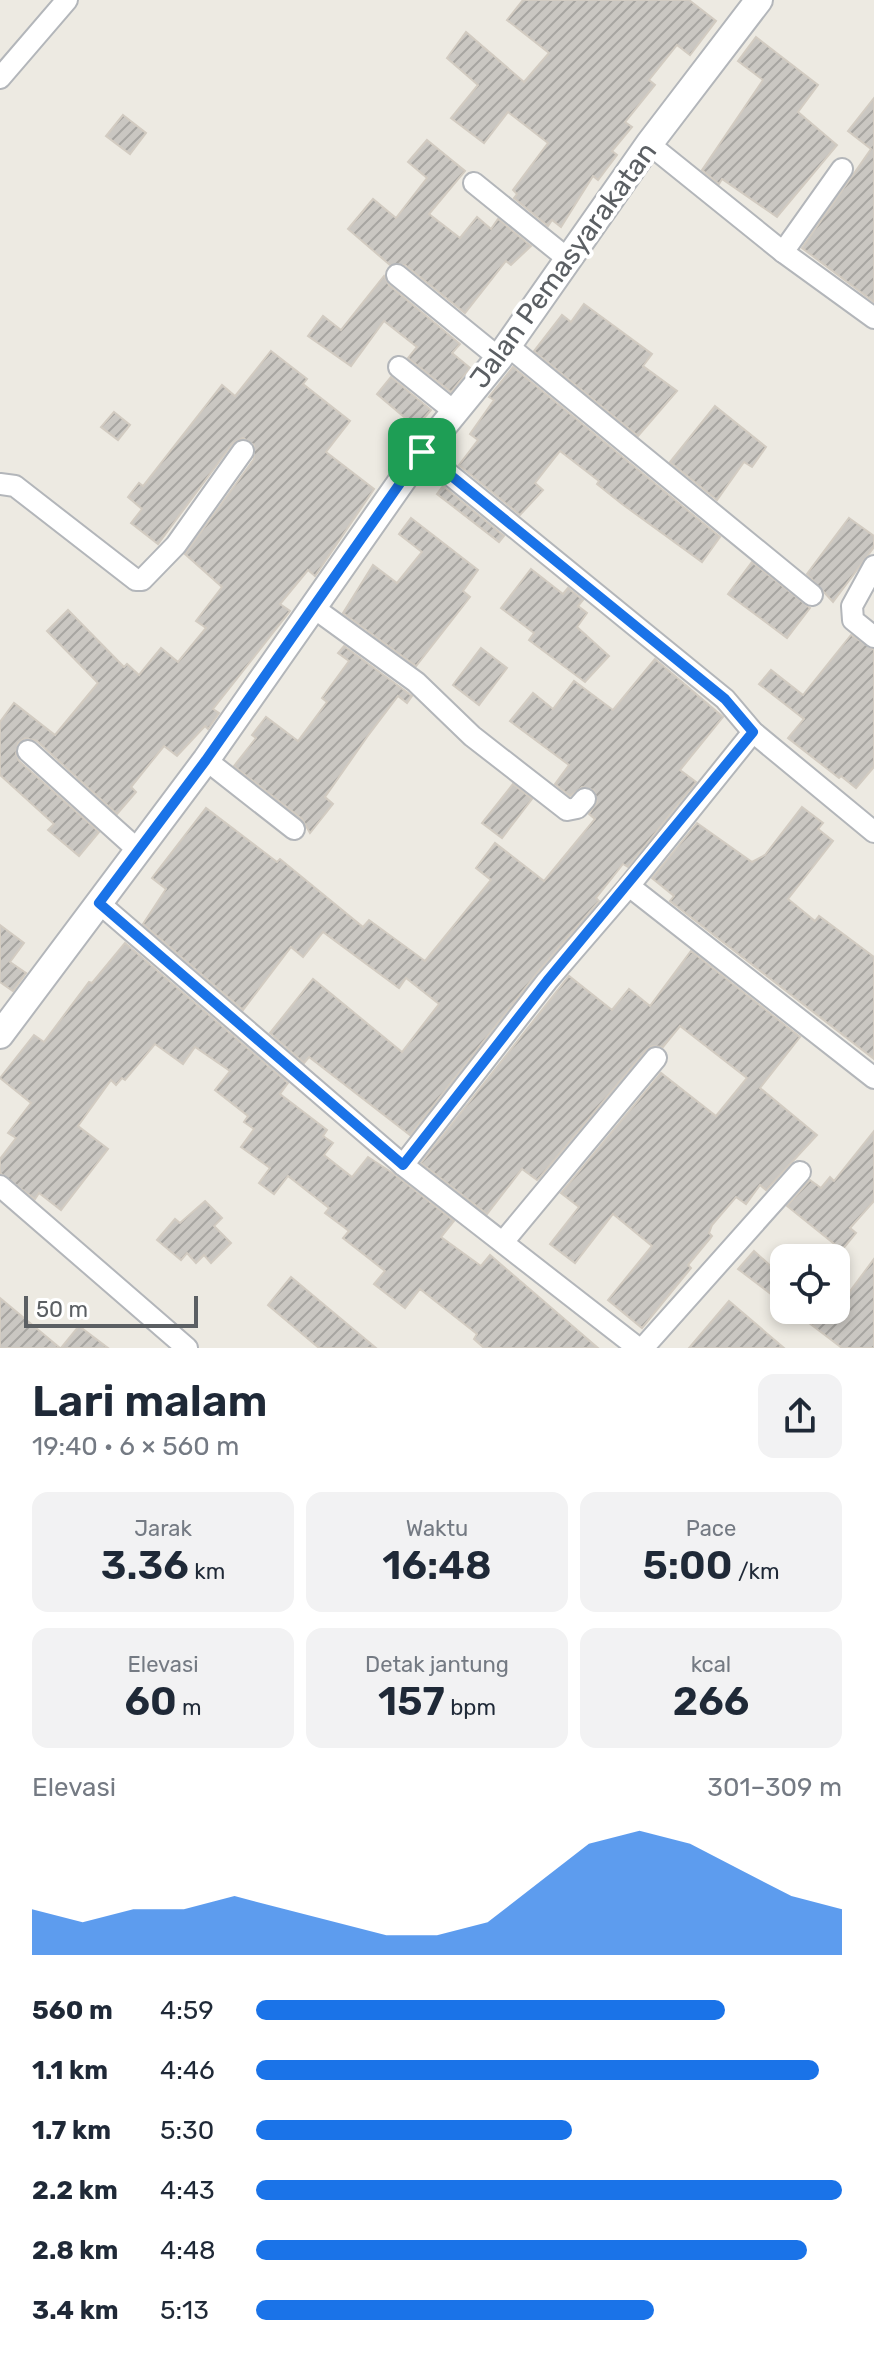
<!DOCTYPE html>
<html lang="id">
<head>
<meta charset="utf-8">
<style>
	:root { --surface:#fff; --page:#f2f2f3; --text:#1f2937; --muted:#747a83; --accent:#1a73e8 }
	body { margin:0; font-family:Rubik,sans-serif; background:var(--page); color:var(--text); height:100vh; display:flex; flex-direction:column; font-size:30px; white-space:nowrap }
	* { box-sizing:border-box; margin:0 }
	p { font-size:26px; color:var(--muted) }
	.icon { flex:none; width:44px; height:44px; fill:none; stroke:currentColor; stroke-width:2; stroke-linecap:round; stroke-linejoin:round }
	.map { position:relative; height:1348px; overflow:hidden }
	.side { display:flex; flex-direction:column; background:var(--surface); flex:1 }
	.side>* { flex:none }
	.fabs { position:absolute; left:770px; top:1244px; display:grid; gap:16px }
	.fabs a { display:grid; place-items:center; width:80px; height:80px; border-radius:16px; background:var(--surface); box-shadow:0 4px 12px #0003; font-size:40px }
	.scale { position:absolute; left:24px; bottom:20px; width:174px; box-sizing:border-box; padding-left:8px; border:4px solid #5b5f63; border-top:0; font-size:22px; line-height:28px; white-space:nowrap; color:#5b5f63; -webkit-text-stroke:6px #fff; paint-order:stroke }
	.pin { position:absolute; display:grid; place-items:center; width:68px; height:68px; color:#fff; margin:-34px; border-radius:16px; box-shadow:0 4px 12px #0006 }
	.round { display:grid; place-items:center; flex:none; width:84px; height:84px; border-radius:16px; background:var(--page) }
	.head { display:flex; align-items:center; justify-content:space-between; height:136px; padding:0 32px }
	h1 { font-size:44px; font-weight:600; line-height:60px }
	.stats { display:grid; grid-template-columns:repeat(3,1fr); gap:12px; height:136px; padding:8px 32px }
	.stats div { display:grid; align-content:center; border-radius:16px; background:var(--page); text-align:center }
	.stats b { font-size:40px; font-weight:600 }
	.stats small { font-size:22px; font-weight:400 }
	.stats p { font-size:22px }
	.chart { height:224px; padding:16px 32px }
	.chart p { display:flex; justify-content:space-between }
	.chart svg { width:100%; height:144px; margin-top:8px; fill:var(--accent); opacity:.7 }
	ul { padding:0 32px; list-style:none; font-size:26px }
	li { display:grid; grid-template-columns:128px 96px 1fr; align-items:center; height:60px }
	li i { height:20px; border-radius:10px; background:var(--accent) }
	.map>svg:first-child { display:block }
	.building { fill:url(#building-hatch); stroke:#d2cbc1; stroke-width:2 }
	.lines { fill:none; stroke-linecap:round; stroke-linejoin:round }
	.minor-casing { stroke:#b3b6ba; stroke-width:24 }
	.tertiary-casing { stroke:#b3b6ba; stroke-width:30 }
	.minor { stroke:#fff; stroke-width:20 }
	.tertiary { stroke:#fff; stroke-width:26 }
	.route-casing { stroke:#fff; stroke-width:16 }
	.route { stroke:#1a73e8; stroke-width:10 }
	.labels { text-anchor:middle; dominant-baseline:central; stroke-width:8; stroke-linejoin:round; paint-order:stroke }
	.street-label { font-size:28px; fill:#5b5f63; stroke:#fff }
</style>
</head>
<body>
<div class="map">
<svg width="874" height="1348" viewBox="0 0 874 1348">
	<defs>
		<pattern id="building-hatch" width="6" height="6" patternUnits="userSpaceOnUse" patternTransform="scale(2)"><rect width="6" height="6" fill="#cac7c2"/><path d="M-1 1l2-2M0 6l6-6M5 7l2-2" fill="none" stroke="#a7a5a1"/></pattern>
	</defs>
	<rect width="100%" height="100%" fill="#edeae2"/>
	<g class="building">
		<path d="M523 0H689L716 21 690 55 677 45 649 80 655 85 625 122 632 127 612 151 617 155 598 180 593 176 561 227 552 220 548 226 514 198 517 194 513 190 548 143 508 112 484 143 451 118 478 85 447 58 466 32 524 82 549 53 507 20Z"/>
		<path d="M756 37 818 85 798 112 837 145 777 217 722 179 719 184 702 170 763 80 738 61Z"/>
		<path d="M874 98V302L802 248 871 149 848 131Z"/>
		<path d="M123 115 146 133 130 154 106 136Z"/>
		<path d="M427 140 465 171 429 214 460 238 477 217 491 229 498 219 531 246 511 265 506 261 465 313 405 265H390L348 229 373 199 396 218 427 178 408 162Z"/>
		<path d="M384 276 389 285 460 344 452 353 470 368 451 392 408 358 417 347 384 321 351 366 308 336 323 316 341 330Z"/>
		<path d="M584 304 652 354 643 366 677 391 638 436 534 351 562 315 571 322Z"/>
		<path d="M271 351 307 379 303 384 350 421 326 452 374 489 315 576 308 570 280 604 290 611 213 709 219 713 208 729 205 726 177 756 164 746 131 787 136 792 117 814 37 741 25 738 18 743 16 754 19 761 99 832 79 856 48 830 54 824 0 775V722L14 703 55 735 98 683 47 631 68 610 124 667 127 664 139 675 161 648 178 662 206 628 196 621 222 587 185 554 254 459V445L243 438 233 443 158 544 131 523 142 509 128 497 139 483 143 486 222 385 235 396Z"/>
		<path d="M513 367 720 537 702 562 622 504 597 484 599 481 560 451 535 483 543 490 520 515 459 465 478 440 470 434 494 400 489 397Z"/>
		<path d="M391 377 431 410 416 427 377 394Z"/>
		<path d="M715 406 766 447 752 467 744 462 717 500 670 462Z"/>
		<path d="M114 412 130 425 118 440 101 427Z"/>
		<path d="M443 486 504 536 499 542 437 494Z"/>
		<path d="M411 518 478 570 463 591 470 597 416 666 343 613 373 565 397 583 422 552 399 534Z"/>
		<path d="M849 518 874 536V547L833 602 807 574Z"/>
		<path d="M752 562 810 608 787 638 728 594Z"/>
		<path d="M531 569 563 594 568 588 583 600 578 606 587 613 577 627 609 656 585 682 529 640 534 633 501 608Z"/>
		<path d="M851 635 874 650V767L856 788 841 776 839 778 788 738 804 719 759 684 771 670 803 695Z"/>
		<path d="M344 646 412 696 407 703 398 696 367 737 325 797 333 804 310 833 302 819 234 766 256 738 252 735 266 717 298 741 327 702 322 698 349 661 338 653Z"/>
		<path d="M481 648 507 668 479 705 453 685Z"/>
		<path d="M655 659 723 717 680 770 696 782 628 867 623 864 596 898 599 901 537 973 410 1135 309 1057 304 1063 270 1033 313 979 402 1052 439 1004 406 978 399 988 323 932 303 957 291 947 243 1010 143 924 166 889 152 878 206 808 277 862 280 859 363 927 369 920 425 961 491 880 476 868 495 843 544 881 595 819 589 814 597 802 594 790 582 787 570 796 555 784 569 765 510 721 533 693 553 709 574 681 613 710Z"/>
		<path d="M513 784 532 799 502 838 482 823Z"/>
		<path d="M802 807 823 823 818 829 833 841 788 899 815 921 819 916 874 957V1059L670 901 674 896 652 878 697 823 752 862 765 855Z"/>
		<path d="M0 925 24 943 10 962 26 973 13 991 0 982Z"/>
		<path d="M125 943 288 1083 280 1094 327 1130 323 1136 333 1143 324 1155 352 1177 368 1157 394 1174 454 1221 441 1237 481 1266 490 1255 598 1348H484L474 1339 477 1334 420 1289 405 1308 374 1284 385 1271 343 1238 349 1231 325 1213 329 1208 288 1176 274 1194 259 1183 270 1168 241 1147 254 1129 244 1122 248 1116 215 1090 230 1071 195 1047 183 1064 155 1044 125 1080 122 1078 116 1085 111 1080 78 1126 108 1149 61 1210 39 1193 35 1199 0 1173V1159L16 1138 8 1133 31 1103 0 1078 34 1035 44 1042 89 982 92 983Z"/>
		<path d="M691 951 800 1037 760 1088 817 1135 766 1190 760 1185 746 1204 736 1197 712 1225 709 1233 712 1236 688 1265 691 1268 642 1328 608 1300 652 1246 613 1214 575 1263 550 1244 579 1207 561 1193 661 1073 716 1116 747 1078 680 1026 663 1047 652 1046 646 1050 540 1177 537 1180 522 1169 487 1214 421 1163 569 976 612 1010 629 989 650 1006Z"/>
		<path d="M874 1131V1201L850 1228 856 1233 842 1250 787 1206 810 1180 821 1188 830 1177 834 1181Z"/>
		<path d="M205 1201 222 1218 214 1226 231 1243 211 1263 204 1255 196 1263 187 1253 181 1260 157 1240 175 1219 180 1223Z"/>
		<path d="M754 1251 784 1278V1304L738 1269Z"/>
		<path d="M874 1259V1348H842L792 1310H836Z"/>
		<path d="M291 1277 328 1308 376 1348H319L268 1305Z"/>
		<path d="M0 1298 60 1348H0Z"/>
		<path d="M729 1301 784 1348H689Z"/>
		<path d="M79 1326 108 1348H61Z"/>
	</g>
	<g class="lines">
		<defs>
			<g id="minor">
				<path d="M0 78 67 0"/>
				<path d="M649 144 783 252 874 318"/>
				<path d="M474 183 568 259"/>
				<path d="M783 252 842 169"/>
				<path d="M397 275 499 358"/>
				<path d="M508 346 812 595"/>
				<path d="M399 367 455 412"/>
				<path d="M422 452 725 699 753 732 874 832"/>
				<path d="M0 484 15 486 136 580H142L176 545 243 451"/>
				<path d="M874 566 852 606 853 620 874 637"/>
				<path d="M314 608 416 682 472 736 567 810 577 808 585 799"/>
				<path d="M28 751 138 850"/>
				<path d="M206 760 294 829"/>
				<path d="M629 886 753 732"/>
				<path d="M99 903 403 1165 638 1348"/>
				<path d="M403 1165 547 981 629 886 874 1078"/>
				<path d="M0 1186 187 1348"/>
				<path d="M503 1242 656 1058"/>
				<path d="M643 1348 800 1172"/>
			</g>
			<path id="tertiary" d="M0 1035 206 760 422 452 499 358 649 144 759 0"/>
		</defs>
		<use href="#minor" class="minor-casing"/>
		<use href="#tertiary" class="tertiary-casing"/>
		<use href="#minor" class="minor"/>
		<use href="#tertiary" class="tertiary"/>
	</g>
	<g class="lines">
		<defs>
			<path id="route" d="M422 452 725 699 753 732 547 981 403 1165 99 903 206 760Z"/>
		</defs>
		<use href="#route" class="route-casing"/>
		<use href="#route" class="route"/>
	</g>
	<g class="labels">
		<g class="street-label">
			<text transform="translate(563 265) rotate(-54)">Jalan Pemasyarakatan</text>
		</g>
	</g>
</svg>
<div class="fabs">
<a><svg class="icon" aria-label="locate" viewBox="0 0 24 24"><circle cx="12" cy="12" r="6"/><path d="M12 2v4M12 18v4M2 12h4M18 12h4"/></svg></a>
</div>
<div class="scale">50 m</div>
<div class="pin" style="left:422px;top:452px;background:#1e9e55"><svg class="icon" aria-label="arrive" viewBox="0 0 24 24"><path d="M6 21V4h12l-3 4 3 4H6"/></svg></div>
</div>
<section class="side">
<div class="head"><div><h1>Lari malam</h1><p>19:40 · 6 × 560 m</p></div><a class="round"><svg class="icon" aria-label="share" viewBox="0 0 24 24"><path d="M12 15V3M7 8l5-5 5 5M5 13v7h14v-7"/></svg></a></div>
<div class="stats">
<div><p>Jarak</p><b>3.36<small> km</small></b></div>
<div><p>Waktu</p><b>16:48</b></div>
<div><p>Pace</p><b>5:00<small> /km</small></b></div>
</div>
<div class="stats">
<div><p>Elevasi</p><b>60<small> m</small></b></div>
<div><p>Detak jantung</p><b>157<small> bpm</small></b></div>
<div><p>kcal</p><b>266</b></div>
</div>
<div class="chart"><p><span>Elevasi</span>301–309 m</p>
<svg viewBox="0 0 160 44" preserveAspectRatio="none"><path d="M0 44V30L10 34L20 30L30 30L40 26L50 30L60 34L70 38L80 38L90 34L100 22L110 10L120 6L130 10L140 18L150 26L160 30V44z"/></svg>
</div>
<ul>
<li><b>560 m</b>4:59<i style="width:80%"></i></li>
<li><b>1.1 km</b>4:46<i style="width:96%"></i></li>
<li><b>1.7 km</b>5:30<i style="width:54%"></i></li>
<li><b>2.2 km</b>4:43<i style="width:100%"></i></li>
<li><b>2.8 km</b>4:48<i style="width:94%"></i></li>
<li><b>3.4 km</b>5:13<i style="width:68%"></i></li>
</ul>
</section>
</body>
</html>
